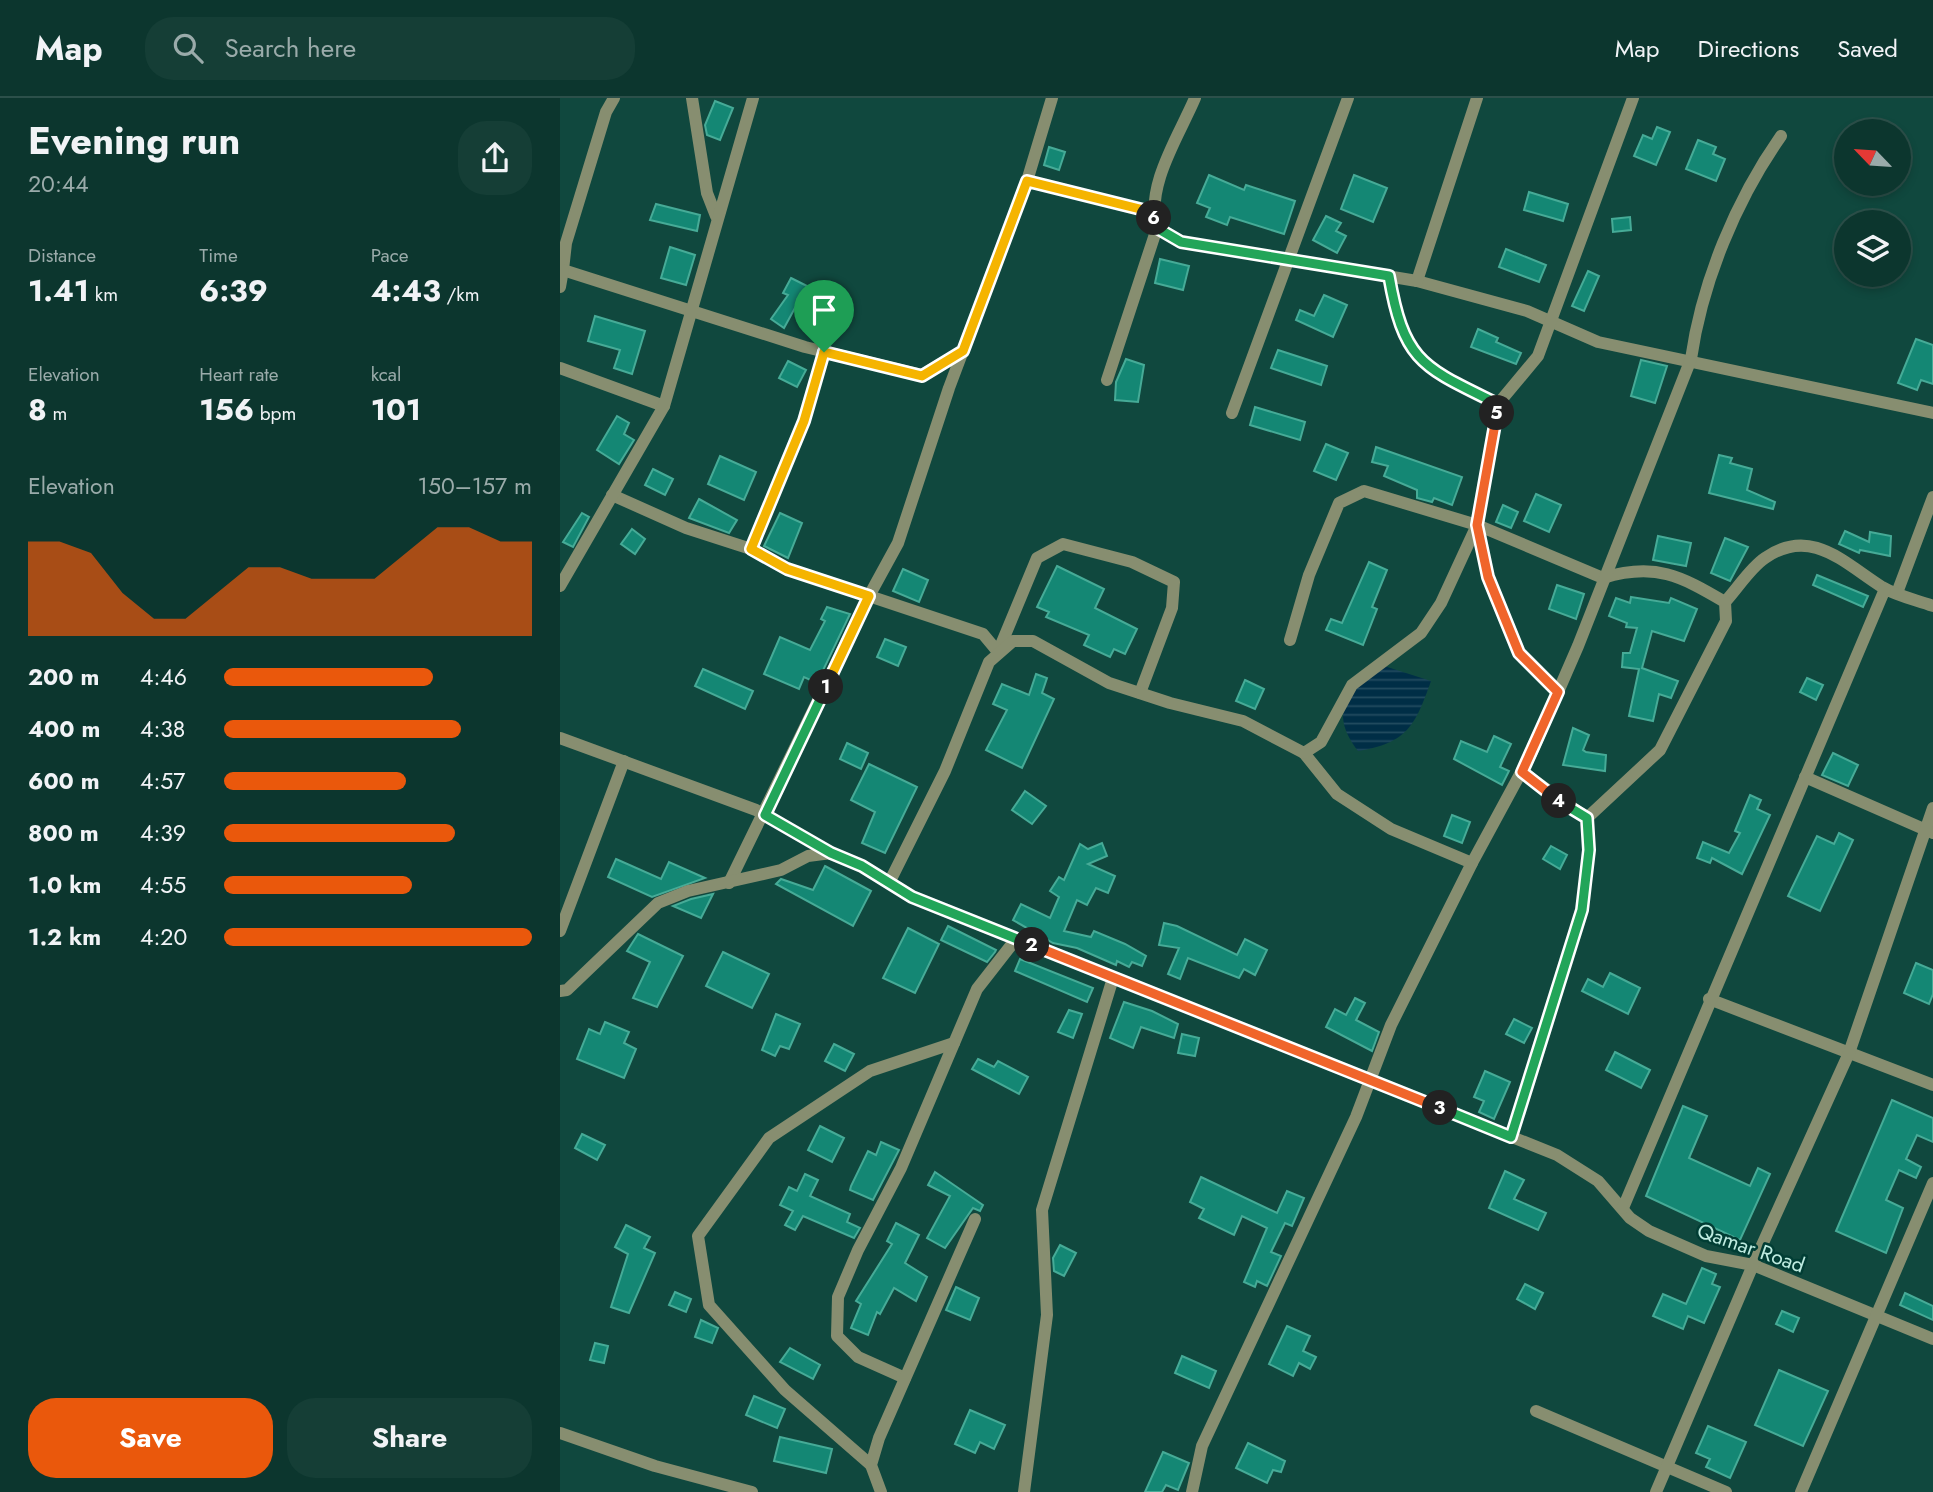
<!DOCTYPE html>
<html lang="en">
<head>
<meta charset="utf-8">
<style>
	:root { --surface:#0c362e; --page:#153e36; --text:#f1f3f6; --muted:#9aabaa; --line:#2c504a; --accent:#ea580c }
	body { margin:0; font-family:Jost,sans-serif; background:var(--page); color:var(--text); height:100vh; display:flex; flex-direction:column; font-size:26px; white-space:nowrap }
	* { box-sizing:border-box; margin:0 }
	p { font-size:23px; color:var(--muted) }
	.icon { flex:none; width:38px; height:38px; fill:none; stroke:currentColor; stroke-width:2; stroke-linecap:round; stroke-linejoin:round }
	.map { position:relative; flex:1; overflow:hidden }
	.drawer { display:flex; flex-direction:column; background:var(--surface); width:560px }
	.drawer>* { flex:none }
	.needle { width:46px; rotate:295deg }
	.fabs { position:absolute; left:1274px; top:21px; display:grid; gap:14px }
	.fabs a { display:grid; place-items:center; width:77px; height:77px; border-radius:50%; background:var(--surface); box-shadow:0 4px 10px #0003,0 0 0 2px var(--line); font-size:35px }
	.pin { position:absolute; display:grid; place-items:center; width:60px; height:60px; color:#fff; margin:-72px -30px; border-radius:50% 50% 50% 0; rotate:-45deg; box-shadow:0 0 7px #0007 }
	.pin .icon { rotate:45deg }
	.km { position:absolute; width:35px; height:35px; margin:-18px; border-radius:50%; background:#222; color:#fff; font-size:19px; line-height:35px; text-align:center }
	.round { display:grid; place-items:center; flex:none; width:74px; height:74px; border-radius:28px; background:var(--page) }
	.head { display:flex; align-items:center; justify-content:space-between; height:119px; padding:0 28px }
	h1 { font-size:38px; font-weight:700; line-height:52px }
	.stats { display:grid; grid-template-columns:repeat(3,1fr); gap:10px; height:119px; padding:7px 28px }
	.stats div { display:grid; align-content:center }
	.stats b { font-size:30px; font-weight:700 }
	.stats small { font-size:19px; font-weight:400 }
	.stats p { font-size:19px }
	.chart { height:196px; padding:14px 28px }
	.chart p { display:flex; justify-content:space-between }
	.chart svg { width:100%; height:126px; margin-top:7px; fill:var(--accent); opacity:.7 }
	.action { display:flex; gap:14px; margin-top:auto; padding:14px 28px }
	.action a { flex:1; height:80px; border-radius:28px; background:var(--accent); color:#fff; font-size:28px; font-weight:700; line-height:80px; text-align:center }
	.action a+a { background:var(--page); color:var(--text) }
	ul { padding:0 28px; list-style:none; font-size:23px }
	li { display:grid; grid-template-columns:112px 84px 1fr; align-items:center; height:52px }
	li i { height:18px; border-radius:9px; background:var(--accent) }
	header { display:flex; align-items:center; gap:42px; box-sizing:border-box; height:98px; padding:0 35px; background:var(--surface); border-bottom:2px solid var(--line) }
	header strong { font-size:33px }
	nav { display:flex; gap:38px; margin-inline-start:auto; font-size:24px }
	.search { width:490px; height:63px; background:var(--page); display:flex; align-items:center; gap:18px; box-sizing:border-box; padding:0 24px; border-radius:28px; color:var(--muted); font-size:26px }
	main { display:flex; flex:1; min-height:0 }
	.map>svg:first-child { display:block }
	.water { fill:url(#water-rules) }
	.building { fill:#148774; stroke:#46ab97; stroke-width:2 }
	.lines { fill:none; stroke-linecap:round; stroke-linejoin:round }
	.street { stroke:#878e70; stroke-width:12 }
	.split-1-casing { stroke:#fff; stroke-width:14 }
	.split-2-casing { stroke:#fff; stroke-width:14 }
	.split-3-casing { stroke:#fff; stroke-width:14 }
	.split-4-casing { stroke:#fff; stroke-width:14 }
	.split-5-casing { stroke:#fff; stroke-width:14 }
	.split-6-casing { stroke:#fff; stroke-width:14 }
	.split-7-casing { stroke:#fff; stroke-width:14 }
	.split-1 { stroke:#f5b400; stroke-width:9 }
	.split-2 { stroke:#22a559; stroke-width:9 }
	.split-3 { stroke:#f0652b; stroke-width:9 }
	.split-4 { stroke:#22a559; stroke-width:9 }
	.split-5 { stroke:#f0652b; stroke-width:9 }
	.split-6 { stroke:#22a559; stroke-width:9 }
	.split-7 { stroke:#f5b400; stroke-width:9 }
	.labels { text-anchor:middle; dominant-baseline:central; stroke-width:5; stroke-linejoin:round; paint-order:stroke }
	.street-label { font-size:21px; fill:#bfece1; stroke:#013d34 }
</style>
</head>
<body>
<header>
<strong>Map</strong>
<div class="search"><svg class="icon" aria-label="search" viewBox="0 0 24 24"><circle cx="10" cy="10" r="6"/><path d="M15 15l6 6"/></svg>Search here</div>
<nav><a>Map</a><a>Directions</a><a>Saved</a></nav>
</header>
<main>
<section class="drawer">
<div class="head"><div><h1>Evening run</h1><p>20:44</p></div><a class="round"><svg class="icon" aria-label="share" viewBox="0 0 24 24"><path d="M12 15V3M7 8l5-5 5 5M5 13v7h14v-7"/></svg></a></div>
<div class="stats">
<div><p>Distance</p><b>1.41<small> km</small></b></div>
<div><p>Time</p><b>6:39</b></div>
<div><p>Pace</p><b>4:43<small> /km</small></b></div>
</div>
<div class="stats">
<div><p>Elevation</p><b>8<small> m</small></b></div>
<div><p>Heart rate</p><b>156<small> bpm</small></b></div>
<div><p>kcal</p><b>101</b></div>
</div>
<div class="chart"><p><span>Elevation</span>150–157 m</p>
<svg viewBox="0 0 160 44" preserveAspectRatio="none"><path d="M0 44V11L10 11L20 15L30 29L40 38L50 38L60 29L70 20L80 20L90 24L100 24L110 24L120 15L130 6L140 6L150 11L160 11V44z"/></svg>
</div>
<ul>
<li><b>200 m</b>4:46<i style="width:68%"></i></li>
<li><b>400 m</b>4:38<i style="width:77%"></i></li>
<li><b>600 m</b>4:57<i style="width:59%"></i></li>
<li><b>800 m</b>4:39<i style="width:75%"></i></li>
<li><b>1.0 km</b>4:55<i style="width:61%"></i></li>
<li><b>1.2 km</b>4:20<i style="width:100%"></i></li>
</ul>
<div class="action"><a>Save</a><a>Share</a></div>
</section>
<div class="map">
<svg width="1373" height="1394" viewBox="0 0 1373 1394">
	<defs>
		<pattern id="water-rules" width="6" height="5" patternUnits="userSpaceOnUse" patternTransform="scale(1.75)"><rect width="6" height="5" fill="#002e46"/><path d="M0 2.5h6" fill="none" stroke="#234c60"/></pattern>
	</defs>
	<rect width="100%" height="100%" fill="#10483e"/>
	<path class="water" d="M821 567 871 583C855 628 847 645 798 653 768 614 787 594 821 567Z"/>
	<g class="building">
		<path d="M155 3 173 10 160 42 147 37 145 27Z"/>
		<path d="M1097 29 1110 34 1096 67 1074 58 1083 37 1092 41Z"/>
		<path d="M1138 42 1156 49 1153 56 1165 61 1156 83 1126 71Z"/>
		<path d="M489 49 505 54 499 72 484 67Z"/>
		<path d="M649 77 684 92 686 87 735 103 724 136 670 119 667 127 646 119 650 110 637 105Z"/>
		<path d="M794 77 827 90 813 124 781 111Z"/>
		<path d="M969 94 1008 106 1003 123 964 112Z"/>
		<path d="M96 106 140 117 137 133 90 122Z"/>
		<path d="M766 118 781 125 776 133 786 138 777 155 753 142Z"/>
		<path d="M1070 119 1071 132 1053 134 1052 121Z"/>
		<path d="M110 149 135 157 126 187 101 180Z"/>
		<path d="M946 151 986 167 979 184 939 169Z"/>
		<path d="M600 161 629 168 623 192 595 185Z"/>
		<path d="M1028 173 1039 178 1024 213 1012 208Z"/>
		<path d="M231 180 247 188 224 230 211 221 228 197 223 195Z"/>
		<path d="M764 197 787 207 773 239 736 222 740 212 754 218Z"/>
		<path d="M35 218 85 233 72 276 54 270 60 252 28 243Z"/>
		<path d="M918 231 938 240 936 244 961 255 956 266 911 249Z"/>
		<path d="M1356 241 1373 247V286L1361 282 1357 292 1338 285Z"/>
		<path d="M718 252 767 268 761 287 711 270Z"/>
		<path d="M566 261 584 267 578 304 555 302 556 284Z"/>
		<path d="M1081 262 1107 268 1095 305 1071 298Z"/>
		<path d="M228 263 246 272 237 289 219 280Z"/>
		<path d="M695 309 745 324 740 342 690 327Z"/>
		<path d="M57 318 69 325 64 336 74 342 59 366 37 352Z"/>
		<path d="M766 346 788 355 776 382 754 373Z"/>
		<path d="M816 349 902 379 892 407 874 400 872 404 857 400V392L824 378 828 368 812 364Z"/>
		<path d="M1159 357 1172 360 1170 365 1192 371 1187 392 1215 404 1213 411 1149 395Z"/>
		<path d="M160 358 196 374 184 402 148 386Z"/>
		<path d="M93 371 113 381 105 397 85 387Z"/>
		<path d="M976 396 1001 407 989 434 964 423Z"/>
		<path d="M139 401 177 422 169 435 129 420Z"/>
		<path d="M943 407 958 414 951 430 936 424Z"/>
		<path d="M22 415 29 419 13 449 3 444Z"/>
		<path d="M220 415 242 425 228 460 204 448Z"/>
		<path d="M72 431 85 441 75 456 61 446Z"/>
		<path d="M1285 433 1309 444 1310 434 1331 438 1330 458 1300 452 1299 455 1279 446Z"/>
		<path d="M1098 438 1131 445 1126 468 1093 462Z"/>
		<path d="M1165 440 1188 449 1170 483 1151 475Z"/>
		<path d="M809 464 827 472 812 509 817 511 803 547 766 532 771 521 782 525Z"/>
		<path d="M497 468 544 491 535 510 577 531 565 556 554 551 550 559 524 547 529 537 486 519 489 514 477 509Z"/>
		<path d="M343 471 368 482 359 504 333 493Z"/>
		<path d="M1257 477 1308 498 1303 509 1253 487Z"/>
		<path d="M997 487 1024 496 1016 521 989 511Z"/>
		<path d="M1071 499 1109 505 1111 500 1137 511 1124 543 1092 533 1082 570 1118 583 1111 600 1099 596 1093 623 1069 618 1079 571 1062 569 1063 555H1070L1077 530 1066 529 1067 525 1049 518 1056 500 1070 505Z"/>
		<path d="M267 509 290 516 257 585 244 579 239 591 204 576 220 539 250 552 265 523 261 521Z"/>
		<path d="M325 541 346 549 338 568 317 559Z"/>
		<path d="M143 571 193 593 185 611 135 588Z"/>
		<path d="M476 576 487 580 482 595 494 601 462 670 426 652 447 612 433 606 442 586 469 597Z"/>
		<path d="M1247 580 1263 587 1256 602 1240 594Z"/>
		<path d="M685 582 704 591 695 611 676 603Z"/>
		<path d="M1013 630 1029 637 1023 652 1026 654 1046 657 1045 673 1003 667Z"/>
		<path d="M934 638 951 646 940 669 949 673 942 687 894 661 901 643 927 654Z"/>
		<path d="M287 645 308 655 301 671 280 661Z"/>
		<path d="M1273 655 1298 667 1288 688 1262 677Z"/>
		<path d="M309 666 357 689 325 755 302 745 315 714 291 702Z"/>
		<path d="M465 693 486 708 472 726 452 712Z"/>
		<path d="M1190 697 1201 702 1197 711 1210 717 1182 776 1152 760 1150 765 1137 760 1143 744 1169 755 1180 735 1175 733Z"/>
		<path d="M892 717 910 724 902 745 884 738Z"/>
		<path d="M1279 735 1293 742 1260 813 1228 798 1257 738 1274 746Z"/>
		<path d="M542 745 547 758 528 766 555 778 548 795 536 790 527 807 517 802 504 833 531 839 534 833 565 846 586 858 582 868 572 864 569 869 557 863 556 867 517 850 493 845 453 822 461 806 490 820 499 799 490 793 499 779 504 782 520 746 528 751Z"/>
		<path d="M991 748 1007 757 1000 771 983 761Z"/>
		<path d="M56 761 101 781 109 764 145 780 92 799 48 779Z"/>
		<path d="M265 768 311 793 293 828 216 786 221 781 253 792Z"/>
		<path d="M153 796 141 820 113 808 131 801Z"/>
		<path d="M604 825 617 828 677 857 685 841 707 852 695 877 684 871 679 880 628 860 620 881 608 876 619 850 599 847Z"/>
		<path d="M388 828 436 852 435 854 427 864 381 842Z"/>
		<path d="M348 830 379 846 355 895 323 880Z"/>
		<path d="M78 836 123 858 97 909 73 900 90 864 67 853Z"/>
		<path d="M163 854 209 876 192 910 146 888Z"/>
		<path d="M460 861 533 890 527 904 455 873Z"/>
		<path d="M1356 865 1373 872V896L1369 906 1344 895Z"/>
		<path d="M1050 875 1080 890 1068 916 1022 893 1028 881 1043 889Z"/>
		<path d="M795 900 805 905 796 922 819 934 812 953 766 929 775 911 786 917Z"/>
		<path d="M564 904 592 913 618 926 614 940 581 929 573 950 550 940Z"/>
		<path d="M509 912 522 916 513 940 498 934Z"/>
		<path d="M216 916 240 926 229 951 220 948 215 958 202 952Z"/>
		<path d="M954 921 972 930 964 945 946 936Z"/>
		<path d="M45 924 69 934 64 945 76 951 64 980 17 961 29 931 40 936Z"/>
		<path d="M622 936 639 940 635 958 618 955Z"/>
		<path d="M274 946 294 956 285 973 265 963Z"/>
		<path d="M1055 954 1090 972 1081 990 1046 972Z"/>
		<path d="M418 961 434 969 438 963 468 979 459 996 412 971Z"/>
		<path d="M925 973 950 984 934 1021 919 1014 924 1003 914 999Z"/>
		<path d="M1332 1002 1373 1020V1044L1357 1037 1346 1061 1361 1069 1356 1080 1339 1072 1326 1102 1343 1110 1326 1155 1276 1133Z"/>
		<path d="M1123 1008 1147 1018 1129 1060 1190 1088 1198 1070 1210 1076 1180 1142 1086 1098Z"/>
		<path d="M260 1028 284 1040 272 1064 248 1052Z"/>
		<path d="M22 1036 45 1047 37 1062 15 1050Z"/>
		<path d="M321 1044 339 1052 313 1102 290 1092 291 1088 308 1053 316 1057Z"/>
		<path d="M945 1073 964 1082 954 1101 986 1115 978 1132 929 1110Z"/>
		<path d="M375 1074 423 1107 420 1113 413 1110 385 1150 367 1140 390 1098 368 1087Z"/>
		<path d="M245 1076 258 1082 250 1098 290 1116 287 1124 300 1130 294 1140 243 1118 235 1132 225 1127 233 1113 220 1107 229 1089 237 1093Z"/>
		<path d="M641 1079 717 1115 727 1093 744 1100 732 1128 725 1125 711 1154 721 1158 707 1188 697 1183 695 1189 684 1184 707 1130 682 1118 674 1137 639 1120 644 1111 630 1104Z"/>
		<path d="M336 1125 359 1137 345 1165 367 1179 356 1203 334 1190 320 1216 317 1214 308 1237 291 1230 301 1206 296 1203 332 1146 327 1143Z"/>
		<path d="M66 1127 90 1139 84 1150 95 1155 69 1215 51 1209 68 1156 55 1149Z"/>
		<path d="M500 1147 516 1155 504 1178 494 1173 493 1160Z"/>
		<path d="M1142 1170 1156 1176 1152 1186 1160 1189 1144 1225 1128 1218 1123 1231 1093 1218 1103 1196 1126 1206Z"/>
		<path d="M965 1186 983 1195 975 1211 957 1201Z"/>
		<path d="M396 1189 419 1200 410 1222 386 1212Z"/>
		<path d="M115 1194 131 1201 126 1214 109 1207Z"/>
		<path d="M1345 1195 1373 1208V1222L1340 1207Z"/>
		<path d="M1222 1213 1239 1220 1233 1234 1216 1226Z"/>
		<path d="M141 1222 158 1230 152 1245 135 1239Z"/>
		<path d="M727 1228 750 1238 743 1253 756 1259 750 1271 739 1265 733 1278 709 1266Z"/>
		<path d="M35 1245 48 1248 44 1265 30 1262Z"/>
		<path d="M230 1250 260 1267 253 1281 220 1264Z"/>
		<path d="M622 1258 656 1273 649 1290 615 1275Z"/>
		<path d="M1219 1272 1268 1293 1243 1348 1195 1327Z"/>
		<path d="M194 1298 225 1311 217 1330 186 1317Z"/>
		<path d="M410 1312 445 1327 434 1351 420 1344 415 1355 395 1346Z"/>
		<path d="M1148 1328 1186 1344 1170 1380 1146 1369 1150 1361 1136 1355Z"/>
		<path d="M220 1339 272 1351 266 1375 214 1363Z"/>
		<path d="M688 1345 725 1363 721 1374 713 1372 707 1385 676 1370Z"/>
		<path d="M603 1354 629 1365 618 1392 606 1387 602 1394H585Z"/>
	</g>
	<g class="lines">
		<g class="street">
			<path d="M54 0 46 14 6 145 3 172 245 249 362 277 403 253"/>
			<path d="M132 0 147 95 156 118"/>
			<path d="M492 0 467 83 389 290 338 445 309 498 423 536 438 554 477 460 503 446 572 464 614 484 612 510 580 595"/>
			<path d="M635 0C619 38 585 88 597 130L621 144 857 183 967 213 1038 244 1373 315"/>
			<path d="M467 83 592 114"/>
			<path d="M829 178C844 265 863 269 938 306"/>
			<path d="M857 183 917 0"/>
			<path d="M0 189 3 172"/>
			<path d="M0 270 104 308"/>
			<path d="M547 282 597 130"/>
			<path d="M672 315 788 0"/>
			<path d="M52 397 126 430 191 451 227 471 309 498 169 785"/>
			<path d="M917 427 928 479 959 555 998 594"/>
			<path d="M191 451 244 323 264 254"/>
			<path d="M0 488 104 308 193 0"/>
			<path d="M1337 495 1373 399"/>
			<path d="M1165 504C1178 490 1190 470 1205 460 1251 428 1284 465 1322 489 1337 498 1357 502 1373 508"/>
			<path d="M730 542 749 477 779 405 804 393 917 427 1043 480C1095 464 1121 478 1165 504L1166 523 1100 652 1027 720"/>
			<path d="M0 640 196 712 271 755"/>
			<path d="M744 655 777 696 831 731 912 765"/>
			<path d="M1245 679 1373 735"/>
			<path d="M329 785 385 673 429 564 453 543H473L549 585 610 605 683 623 744 655 761 644 792 587 861 535 881 505 917 427 938 306 978 258 1073 0"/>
			<path d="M0 833 64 663"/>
			<path d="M0 893 7 892 98 805 128 793 221 772 248 758 271 755 302 768 352 799 997 1057 1038 1083 1070 1120 1089 1133 1146 1158 1193 1167 1373 1241"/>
			<path d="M1149 901 1373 987"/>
			<path d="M951 1039 1022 812 1029 752 1027 720 962 674"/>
			<path d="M1063 1110 1325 491"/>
			<path d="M345 1280 298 1259 277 1238 278 1199 298 1152 341 1070 417 891 456 841"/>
			<path d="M976 1313 1166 1394"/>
			<path d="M0 1335 95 1368 192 1394"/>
			<path d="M311 1367 225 1292 149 1207 138 1138 209 1040 310 973 394 945"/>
			<path d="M321 1394 311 1367 319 1340 415 1121"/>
			<path d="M464 1394 487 1217 482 1112 553 880"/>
			<path d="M632 1394 642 1348 796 1019 831 927 912 765 971 656 1018 548 1131 261C1142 184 1176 102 1221 38"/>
			<path d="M1096 1394 1193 1167 1289 955 1373 710"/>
			<path d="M1241 1394 1373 1085"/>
		</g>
	</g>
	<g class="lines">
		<defs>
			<path id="split-1" d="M264 254 244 323 191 451 227 471 309 498 266 589"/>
			<path id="split-2" d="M266 589 205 717 271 755 302 768 352 799 472 847"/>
			<path id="split-3" d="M472 847 880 1010"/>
			<path id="split-4" d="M880 1010 951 1039 1022 812 1029 752 1027 720 999 703"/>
			<path id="split-5" d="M937 315 917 427 928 479 959 555 998 594 962 674 999 703"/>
			<path id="split-6" d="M594 120 597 130 621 144 829 178C844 265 863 269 938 306L937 315"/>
			<path id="split-7" d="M264 254 362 278 403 253 467 83 592 114 594 120"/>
		</defs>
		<use href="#split-1" class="split-1-casing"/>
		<use href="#split-2" class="split-2-casing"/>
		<use href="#split-3" class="split-3-casing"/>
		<use href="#split-4" class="split-4-casing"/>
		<use href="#split-5" class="split-5-casing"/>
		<use href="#split-6" class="split-6-casing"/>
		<use href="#split-7" class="split-7-casing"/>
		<use href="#split-1" class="split-1"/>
		<use href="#split-2" class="split-2"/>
		<use href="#split-3" class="split-3"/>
		<use href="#split-4" class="split-4"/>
		<use href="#split-5" class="split-5"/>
		<use href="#split-6" class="split-6"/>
		<use href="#split-7" class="split-7"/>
	</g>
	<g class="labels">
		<g class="street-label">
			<text transform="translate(1191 1150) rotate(19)">Qamar Road</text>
		</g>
	</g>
</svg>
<div class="fabs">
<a><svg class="needle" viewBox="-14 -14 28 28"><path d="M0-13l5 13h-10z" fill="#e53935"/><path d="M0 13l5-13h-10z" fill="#9aabaa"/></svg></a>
<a><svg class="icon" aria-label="layers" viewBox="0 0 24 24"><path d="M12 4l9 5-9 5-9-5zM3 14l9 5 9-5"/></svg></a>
</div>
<div class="pin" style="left:264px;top:254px;background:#1e9e55"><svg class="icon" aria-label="arrive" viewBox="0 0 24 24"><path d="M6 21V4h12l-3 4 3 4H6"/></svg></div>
<b class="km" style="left:266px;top:589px">1</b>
<b class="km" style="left:472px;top:847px">2</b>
<b class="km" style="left:880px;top:1010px">3</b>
<b class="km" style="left:999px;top:703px">4</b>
<b class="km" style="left:937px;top:315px">5</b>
<b class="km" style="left:594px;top:120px">6</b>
</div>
</main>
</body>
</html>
